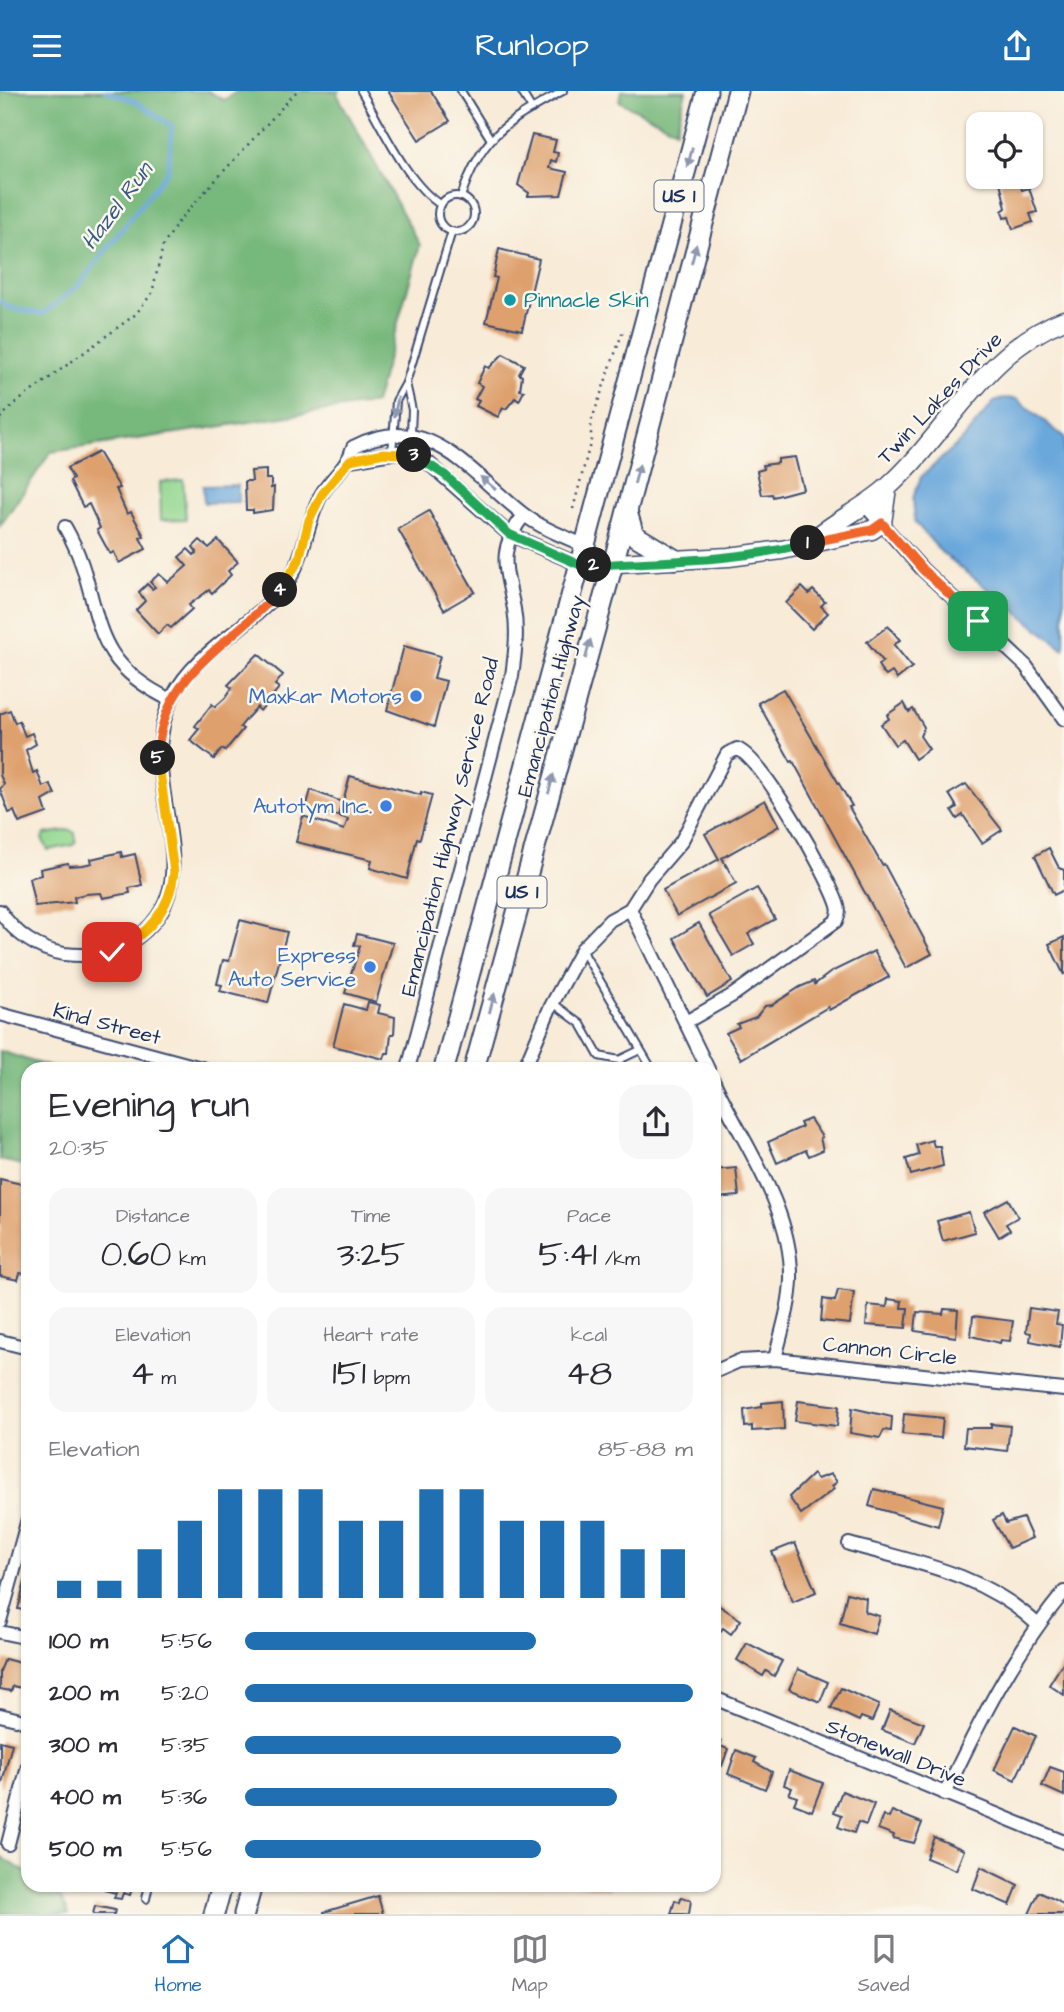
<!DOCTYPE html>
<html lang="en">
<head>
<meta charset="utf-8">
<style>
	:root { --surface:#fff; --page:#f7f7f7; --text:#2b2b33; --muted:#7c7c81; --line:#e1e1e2; --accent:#1f6fb2 }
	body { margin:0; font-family:"Architects Daughter",sans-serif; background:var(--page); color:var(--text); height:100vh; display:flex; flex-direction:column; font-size:26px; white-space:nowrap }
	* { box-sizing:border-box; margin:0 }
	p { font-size:23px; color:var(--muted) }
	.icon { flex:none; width:38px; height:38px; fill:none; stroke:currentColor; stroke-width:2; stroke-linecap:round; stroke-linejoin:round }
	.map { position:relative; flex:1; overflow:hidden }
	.sheet { position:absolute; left:21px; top:971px; width:700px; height:830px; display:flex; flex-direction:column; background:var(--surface); border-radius:21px; box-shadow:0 2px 5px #0004 }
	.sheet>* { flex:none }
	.buttons { position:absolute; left:966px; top:21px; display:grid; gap:14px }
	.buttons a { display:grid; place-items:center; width:77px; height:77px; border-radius:14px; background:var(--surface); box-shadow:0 2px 5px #0004; font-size:35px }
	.pin { position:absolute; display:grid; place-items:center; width:60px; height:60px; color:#fff; margin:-30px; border-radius:14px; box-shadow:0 4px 10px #0006 }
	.km { position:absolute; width:35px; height:35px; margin:-18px; border-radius:50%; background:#222; color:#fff; font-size:19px; line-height:35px; text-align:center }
	.round { display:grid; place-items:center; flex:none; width:74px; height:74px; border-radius:21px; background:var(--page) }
	.head { display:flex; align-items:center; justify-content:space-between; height:119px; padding:0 28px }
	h1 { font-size:38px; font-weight:600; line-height:52px }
	.metrics { display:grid; grid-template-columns:repeat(3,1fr); gap:10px; height:119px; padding:7px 28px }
	.metrics div { display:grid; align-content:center; border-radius:18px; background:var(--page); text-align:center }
	.metrics b { font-size:35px; font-weight:600 }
	.metrics small { font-size:19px; font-weight:400 }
	.metrics p { font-size:19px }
	.chart { height:196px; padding:14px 28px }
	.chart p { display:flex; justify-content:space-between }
	.chart svg { width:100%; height:126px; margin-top:7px; stroke:var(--accent); stroke-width:6 }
	ul { padding:0 28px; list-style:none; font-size:23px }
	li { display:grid; grid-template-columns:112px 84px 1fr; align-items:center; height:52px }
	li i { height:18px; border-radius:9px; background:var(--accent) }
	header { display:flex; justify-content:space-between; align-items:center; height:91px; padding:0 28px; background:var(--accent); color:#fff; font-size:32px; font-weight:600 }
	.tabs { display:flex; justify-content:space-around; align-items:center; height:98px; border-top:2px solid var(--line); background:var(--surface); font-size:19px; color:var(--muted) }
	.tabs a { display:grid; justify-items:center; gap:4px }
	.tabs .on { color:var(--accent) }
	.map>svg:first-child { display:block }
	.green { fill:#94d891; stroke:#588478; stroke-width:2 }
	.forest { fill:#77b87b; stroke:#49746c; stroke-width:2 }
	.water { fill:#6aa8dc; stroke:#426c9d; stroke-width:2 }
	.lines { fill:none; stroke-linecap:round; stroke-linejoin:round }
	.stream { stroke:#6aa8dc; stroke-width:4.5 }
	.building { fill:#dea06d }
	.lane-casing { stroke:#3c4b70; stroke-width:10 }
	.street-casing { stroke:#3c4b70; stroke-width:16 }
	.secondary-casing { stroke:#3c4b70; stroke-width:21 }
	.primary-casing { stroke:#3c4b70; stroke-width:23 }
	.path { stroke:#3c4b70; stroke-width:2.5; stroke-dasharray:2 5; stroke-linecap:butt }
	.lane { stroke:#fff; stroke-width:6 }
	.street { stroke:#fff; stroke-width:12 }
	.secondary { stroke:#fff; stroke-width:18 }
	.primary { stroke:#fff; stroke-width:19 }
	.oneway { fill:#8d97ae }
	.split-1-casing { stroke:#fff; stroke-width:14 }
	.split-2-casing { stroke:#fff; stroke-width:14 }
	.split-3-casing { stroke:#fff; stroke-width:14 }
	.split-4-casing { stroke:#fff; stroke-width:14 }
	.split-5-casing { stroke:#fff; stroke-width:14 }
	.split-6-casing { stroke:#fff; stroke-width:14 }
	.split-1 { stroke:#f0652b; stroke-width:9 }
	.split-2 { stroke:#22a559; stroke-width:9 }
	.split-3 { stroke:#22a559; stroke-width:9 }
	.split-4 { stroke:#f5b400; stroke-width:9 }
	.split-5 { stroke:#f0652b; stroke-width:9 }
	.split-6 { stroke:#f5b400; stroke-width:9 }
	.culture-dot { fill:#0f9aa8; stroke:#fbf7ec; stroke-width:2.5 }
	.shop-dot { fill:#3f7fe0; stroke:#fbf7ec; stroke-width:2.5 }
	.labels { text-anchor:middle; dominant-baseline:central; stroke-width:5; stroke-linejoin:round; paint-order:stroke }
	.shield { fill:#fbf7ec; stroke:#5e6b89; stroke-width:2 }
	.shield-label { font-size:19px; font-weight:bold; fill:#1b2f5e }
	.culture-label { font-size:21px; fill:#0d838f; stroke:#fbf7ec; text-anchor:start }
	.street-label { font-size:21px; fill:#1b2f5e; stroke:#fbf7ec }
	.shop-label { font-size:21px; fill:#366cbe; stroke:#fbf7ec; text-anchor:end }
	.water-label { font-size:23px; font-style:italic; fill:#37598a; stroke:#fbf7ec }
</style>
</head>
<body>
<header><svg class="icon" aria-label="menu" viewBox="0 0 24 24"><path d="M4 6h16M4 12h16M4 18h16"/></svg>Runloop<svg class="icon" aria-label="share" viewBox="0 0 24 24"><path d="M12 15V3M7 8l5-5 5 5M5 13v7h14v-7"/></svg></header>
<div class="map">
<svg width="1064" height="1823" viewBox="0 0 1064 1823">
	<rect width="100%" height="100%" fill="#fbf7ec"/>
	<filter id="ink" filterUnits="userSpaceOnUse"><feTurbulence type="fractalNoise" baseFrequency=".0143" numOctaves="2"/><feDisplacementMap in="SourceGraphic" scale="14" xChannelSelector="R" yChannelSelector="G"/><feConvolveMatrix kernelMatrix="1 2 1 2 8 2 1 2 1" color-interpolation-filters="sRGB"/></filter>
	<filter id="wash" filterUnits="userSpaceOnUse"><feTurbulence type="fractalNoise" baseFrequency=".00686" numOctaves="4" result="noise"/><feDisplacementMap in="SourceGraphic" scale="28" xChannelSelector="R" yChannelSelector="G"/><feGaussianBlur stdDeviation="1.57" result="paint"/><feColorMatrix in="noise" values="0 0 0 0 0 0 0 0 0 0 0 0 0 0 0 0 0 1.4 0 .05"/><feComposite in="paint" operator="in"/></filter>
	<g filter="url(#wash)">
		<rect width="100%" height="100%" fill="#f8ebd7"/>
		<g class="green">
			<path d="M183 389 186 428 161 429 160 391Z"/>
			<path d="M70 739 75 742 76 750 73 754 48 759 42 747 45 743Z"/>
		</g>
		<g class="forest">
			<path d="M0 0H208L224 9 238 0H339L337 3 420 154 375 312 51 361 0 435Z"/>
			<path d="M621 0H686L676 39 619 10Z"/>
			<path d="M0 960 56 978H28V1075L0 1069Z"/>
			<path d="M0 1766 28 1782V1794C54 1794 59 1800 69 1823H0Z"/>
		</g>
		<g class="water">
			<path d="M1005 307 1017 308 1064 346V558L941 461 915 431 913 408 921 386 964 347 994 311Z"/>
			<path d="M238 394V411L204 412 203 395Z"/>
		</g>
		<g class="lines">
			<path class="stream" d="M0 210 10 217 43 223 79 194 168 79 172 35 135 10 106 0"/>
		</g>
		<g id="blocks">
			<g class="building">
				<path d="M388 0H431L450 30 419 49Z"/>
				<path d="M532 44 556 49 553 61 558 62 556 71 551 69 549 77 567 81 561 104 528 105 529 102 518 94Z"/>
				<path d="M1018 86 1022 99 1029 97 1037 121 1030 123 1033 131 1013 138 1009 126 1004 127 1002 120 1006 117 1000 91Z"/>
				<path d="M499 158 539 168 522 239 486 231 497 187 493 186Z"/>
				<path d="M503 263 524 274 519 283 522 285 520 299 524 300 519 310 515 307 506 318 503 317 498 326 476 315 479 310 475 308 482 295 477 292 485 275 489 277Z"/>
				<path d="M98 361 120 397 116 398 127 423 131 421 144 445 140 447 146 458 119 472 114 461 110 463 97 439 100 437 89 413 83 416 70 390 73 388 67 377Z"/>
				<path d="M795 366 803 398 773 406 772 403 762 404 757 380 764 378 763 374 778 372V368Z"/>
				<path d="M266 379V388H271V397L274 396 273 419 253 422V419H246L245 390H252L251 380Z"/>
				<path d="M429 420 475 501 444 519 398 438Z"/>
				<path d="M200 449 209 457 218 449 238 471 228 480 231 484 212 502 209 499 198 507 189 514 192 518 171 537 167 534 158 543 136 519 145 510 139 501 147 493 152 498 155 496 150 491 159 483 168 491 178 483 187 475 179 466 188 458 194 464 197 461 193 456Z"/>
				<path d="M802 496 809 503 813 499 825 511 821 515 828 522 812 538 786 512Z"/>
				<path d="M888 535 900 549 894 554 912 576 897 588 892 581 886 585 883 582 878 574 883 570 867 551Z"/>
				<path d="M404 555 440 565 434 587 446 590 434 636 387 619Z"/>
				<path d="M258 563 283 584 275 594 279 597 260 620 257 616 248 626 240 636 243 638 225 660 222 658 214 668 190 649 199 638 195 635 212 613 215 616 225 607 232 597 228 594Z"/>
				<path d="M783 598 852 715 849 716 882 774 884 773 932 863 906 877 793 670 791 671 758 612Z"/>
				<path d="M904 612 909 621 913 618 924 636 920 645 929 658 915 668 903 649 895 654 881 633 889 628 887 624Z"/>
				<path d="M10 619 15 632 19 630 25 645 32 642 36 653 26 659 33 682 37 680 43 696 50 693 55 703 43 710 47 722 19 732 14 720 9 722 0 698 4 693 0 684V623Z"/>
				<path d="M350 685 421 704V701L432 704 420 748 417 747 407 788 370 777 372 769 296 751 303 725 344 739 348 728 339 725Z"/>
				<path d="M966 693 1002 739 982 752 963 724 957 728 952 720 957 716 949 703Z"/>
				<path d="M311 699 342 711 338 725 306 717Z"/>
				<path d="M765 709 779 735 722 767 736 792 677 825 663 799 719 768 705 743Z"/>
				<path d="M1049 757 1059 777 1064 779V799L1054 804 1035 765Z"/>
				<path d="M121 761 122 766 135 763 142 794 129 797 130 802 103 807 101 802 85 803 74 806 75 811 35 815 29 787 41 784 40 778 68 772 69 775 83 774 92 772 91 768Z"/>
				<path d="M757 797 775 828 748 843 754 853 733 865 709 824Z"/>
				<path d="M240 829 287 841 268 912 220 900 222 894 217 893 223 869 229 870Z"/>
				<path d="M699 832 732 891 707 906 674 847Z"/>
				<path d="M357 843 393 852 376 911 345 902 360 855 354 854Z"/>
				<path d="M1064 846V884L1049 853Z"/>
				<path d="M874 860 889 886 829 919 828 916 741 968 726 942 739 936 737 933 756 926 765 915 772 914 800 896 814 890 815 893 831 881Z"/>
				<path d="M368 911 380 914 378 922 395 926 394 943H391L389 962H386L384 968 333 955 344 913 366 919Z"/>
				<path d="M810 1028 822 1046 820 1047 823 1059 809 1065 806 1059 777 1072 768 1051 802 1036 800 1032Z"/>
				<path d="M932 1049 934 1055H940L943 1075 911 1084 906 1068 919 1064 916 1054Z"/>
				<path d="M736 1077 739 1105 714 1107V1079Z"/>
				<path d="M0 1088 26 1094 25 1100 28 1101V1183L20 1182 18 1189 0 1185Z"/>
				<path d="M1008 1108 1018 1126 1006 1133 1010 1139 999 1146 984 1121Z"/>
				<path d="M969 1121 975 1141 943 1150 937 1130Z"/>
				<path d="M838 1199 854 1201 850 1233 821 1230 823 1208 835 1210Z"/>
				<path d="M888 1208 902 1210 901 1217H908L906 1237 866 1234 868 1214 887 1216Z"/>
				<path d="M1029 1217 1058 1221 1056 1233 1062 1234 1060 1256 1030 1250 1031 1242 1026 1241Z"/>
				<path d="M944 1218 958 1219 956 1246 915 1240 917 1221 943 1223Z"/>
				<path d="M973 1225 1013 1230 1010 1250 1001 1249 1000 1252 971 1245Z"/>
				<path d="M783 1310 784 1338 752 1340V1335L745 1336 744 1319 762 1316V1312Z"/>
				<path d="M798 1310 839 1315 837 1335 795 1330Z"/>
				<path d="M852 1317 892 1326 891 1340 884 1339 880 1347 850 1342Z"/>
				<path d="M904 1323 943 1327 941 1347 902 1343Z"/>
				<path d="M991 1333 1010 1335 1007 1360 964 1355 966 1337H991Z"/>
				<path d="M813 1383 817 1388 831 1383 837 1391 832 1395 834 1398 801 1423 789 1406Z"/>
				<path d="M874 1398 943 1415 938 1435 869 1415Z"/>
				<path d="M1002 1424 1006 1432 1023 1427 1032 1447 1009 1457 993 1429Z"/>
				<path d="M795 1452 816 1501 793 1511 772 1461Z"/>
				<path d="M25 1491 28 1492V1520L18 1518Z"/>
				<path d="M847 1502 866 1507 865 1521 879 1525 874 1543 840 1532Z"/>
				<path d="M715 1512 741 1529 731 1543 723 1537 714 1549Z"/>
				<path d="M747 1552 782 1570 774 1585 766 1580 763 1585 737 1569Z"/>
				<path d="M5 1568 28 1574V1604L25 1603 26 1598 13 1595 11 1600 0 1598V1580Z"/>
				<path d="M1064 1570V1604L1049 1594Z"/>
				<path d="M798 1578 828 1591 820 1611 789 1598Z"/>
				<path d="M841 1597 879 1614 872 1630 861 1626 859 1630 831 1617Z"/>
				<path d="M890 1619 924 1632 915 1652 882 1639Z"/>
				<path d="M1015 1635 1036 1645 1015 1689 994 1679Z"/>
				<path d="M714 1647 721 1650 720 1655 728 1658 722 1675 714 1672Z"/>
				<path d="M0 1650 12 1653 1 1696H0Z"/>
				<path d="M736 1659 756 1667 754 1671 772 1681 765 1698 728 1683Z"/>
				<path d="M1050 1676 1064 1681V1705L1042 1695Z"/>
				<path d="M789 1679 823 1692 812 1720 794 1713 797 1706 789 1703 792 1697 784 1694Z"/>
				<path d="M842 1700 874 1713 866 1734 858 1731 854 1742 838 1736 842 1724 834 1721Z"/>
				<path d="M892 1720 922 1732 914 1752 893 1747 894 1744 878 1738 883 1724 889 1727Z"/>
				<path d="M934 1746 964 1759 956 1779 926 1767Z"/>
				<path d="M981 1776 1018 1794 1010 1814 973 1798Z"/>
				<path d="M105 1794H130L133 1795 130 1804 123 1802 121 1808 114 1807 116 1802 104 1799Z"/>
				<path d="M577 1794H610L609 1799Z"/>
				<path d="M1039 1801 1058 1810 1064 1815V1823H1029Z"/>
				<path d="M378 1805 383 1823H324V1821Z"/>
				<path d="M681 1806 691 1809 689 1823H671L675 1809 680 1811Z"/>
				<path d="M95 1815 115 1819 114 1823H93Z"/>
			</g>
		</g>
	</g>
	<g filter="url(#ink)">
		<use href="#blocks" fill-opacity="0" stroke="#3c4b70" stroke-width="2"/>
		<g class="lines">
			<defs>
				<g id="lane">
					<path d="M361 0C382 35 407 93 441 114"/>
					<path d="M461 0 490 47"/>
					<path d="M521 0 532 18"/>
					<circle cx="456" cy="123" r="18"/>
					<path d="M461 106C482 42 507 32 563 0"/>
					<path d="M406 292 412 319 410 363"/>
					<path d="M392 362 396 310 406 292 452 140"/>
					<path d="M582 859 652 978"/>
					<path d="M553 912 581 933 599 965 619 969 640 959"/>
					<path d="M146 1808 149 1794"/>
				</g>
				<g id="street">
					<path d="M350 369 398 361 425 369 509 443 580 474"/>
					<path d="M863 412 923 479 1026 575 1064 628"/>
					<path d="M65 436C108 511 78 565 171 609"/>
					<path d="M630 818 708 978"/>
					<path d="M0 820C14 842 38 859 64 863 92 866 117 863 139 845 216 785 130 689 173 605 197 558 255 534 286 493 305 467 306 432 321 404 331 387 348 376 353 356 428 317 469 381 523 423 541 437 565 446 586 455"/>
					<path d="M0 923 205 978"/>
					<path d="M408 978 512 585C515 563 518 540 514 518 506 477 496 460 524 424"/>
					<path d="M524 978 550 917 582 858 610 829 630 818 649 788 681 751 727 663 737 658C762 666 830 787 838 815 840 821 838 825 836 830L733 904 686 931"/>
					<path d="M714 991C743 1053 793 1118 791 1189 790 1216 781 1242 775 1268"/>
					<path d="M0 1250 28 1257"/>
					<path d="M714 1281 739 1270 775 1268 1064 1299"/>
					<path d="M849 1453C919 1472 984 1483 1038 1534"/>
					<path d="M0 1530 28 1428"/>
					<path d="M0 1541 28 1547"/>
					<path d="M714 1607 1064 1751"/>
					<path d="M0 1624 28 1631"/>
					<path d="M945 1703C978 1633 1015 1560 1064 1501"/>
					<path d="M8 1753 28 1675"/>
				</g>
				<g id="secondary">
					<path d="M814 448C837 429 866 416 888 396 948 342 984 260 1064 229"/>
					<path d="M580 474 729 466 782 459 872 439 882 432 887 397"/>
				</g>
				<g id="primary">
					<path d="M627 421 634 444 674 468"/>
					<path d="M444 978 707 0"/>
					<path d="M474 978 613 473 738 0"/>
					<path d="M214 1823 222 1794"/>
					<path d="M244 1823 252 1794"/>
				</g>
			</defs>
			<use href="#lane" class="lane-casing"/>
			<use href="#street" class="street-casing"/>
			<use href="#secondary" class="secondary-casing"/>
			<use href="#primary" class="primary-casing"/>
			<g class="path">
				<path d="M0 327 17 311 136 223 152 202 163 155 180 128 297 0"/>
				<path d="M573 418 591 349V331L624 237"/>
			</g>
			<use href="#lane" class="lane"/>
			<use href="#street" class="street"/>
			<use href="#secondary" class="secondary"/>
			<use href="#primary" class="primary"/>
		</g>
		<defs><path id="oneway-solid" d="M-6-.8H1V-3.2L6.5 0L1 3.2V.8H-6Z" transform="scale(1.75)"/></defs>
		<g class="oneway">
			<use href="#oneway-solid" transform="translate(690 66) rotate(105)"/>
			<use href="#oneway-solid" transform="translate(694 163) rotate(-75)"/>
			<use href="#oneway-solid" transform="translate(396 316) rotate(102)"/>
			<use href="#oneway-solid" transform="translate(637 383) rotate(-75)"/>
			<use href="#oneway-solid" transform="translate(488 392) rotate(-140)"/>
			<use href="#oneway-solid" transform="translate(588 558) rotate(-75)"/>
			<use href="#oneway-solid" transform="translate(551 693) rotate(-75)"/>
			<use href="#oneway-solid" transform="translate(492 912) rotate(-75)"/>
		</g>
	</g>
	<g class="lines" filter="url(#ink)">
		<defs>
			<path id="split-1" d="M808 452 872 439 882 432 923 479 978 530"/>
			<path id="split-2" d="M594 474C663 470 741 470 808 452"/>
			<path id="split-3" d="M414 364 445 384 509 443 580 474H594"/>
			<path id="split-4" d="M280 499 299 469 309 429 322 403 350 369 384 362 414 364"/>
			<path id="split-5" d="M158 667C159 582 231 555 280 499"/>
			<path id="split-6" d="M112 861C147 845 170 820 174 781L158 667"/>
		</defs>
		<use href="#split-1" class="split-1-casing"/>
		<use href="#split-2" class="split-2-casing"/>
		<use href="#split-3" class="split-3-casing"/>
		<use href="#split-4" class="split-4-casing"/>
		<use href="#split-5" class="split-5-casing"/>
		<use href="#split-6" class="split-6-casing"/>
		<use href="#split-1" class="split-1"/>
		<use href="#split-2" class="split-2"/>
		<use href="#split-3" class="split-3"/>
		<use href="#split-4" class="split-4"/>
		<use href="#split-5" class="split-5"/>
		<use href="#split-6" class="split-6"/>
	</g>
	<circle class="culture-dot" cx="510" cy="209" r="7"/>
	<g class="shop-dot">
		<circle cx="416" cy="605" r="7"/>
		<circle cx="386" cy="715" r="7"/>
		<circle cx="370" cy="876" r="7"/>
	</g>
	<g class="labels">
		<g class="shield">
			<rect x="654.5" y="89.5" width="49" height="31" rx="5"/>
			<rect x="497.5" y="785.5" width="49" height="31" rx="5"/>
		</g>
		<g class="shield-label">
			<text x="679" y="105">US 1</text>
			<text x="522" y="801">US 1</text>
		</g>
		<g class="culture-label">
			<text x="524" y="209">Pinnacle Skin</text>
		</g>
		<g class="street-label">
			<text transform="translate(940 307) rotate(-47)">Twin Lakes Drive</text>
			<text transform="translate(551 605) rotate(-75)">Emancipation Highway</text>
			<text transform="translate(450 736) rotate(-76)">Emancipation Highway Service Road</text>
			<text transform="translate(107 933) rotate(15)">Kind Street</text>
			<text transform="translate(890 1260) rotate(6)">Cannon Circle</text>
			<text transform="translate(896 1662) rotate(22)">Stonewall Drive</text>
		</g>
		<g class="shop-label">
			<text x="402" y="605">Maxkar Motors</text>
			<text x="372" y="715">Autotym Inc.</text>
			<text x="356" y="864">Express<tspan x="356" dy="24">Auto Service</tspan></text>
		</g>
		<g class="water-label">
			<text transform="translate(117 115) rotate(-53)">Hazel Run</text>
		</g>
	</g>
</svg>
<div class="buttons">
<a><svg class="icon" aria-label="locate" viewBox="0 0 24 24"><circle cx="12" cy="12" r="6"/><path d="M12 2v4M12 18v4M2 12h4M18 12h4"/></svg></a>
</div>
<div class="pin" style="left:978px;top:530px;background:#1e9e55"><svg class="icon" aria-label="arrive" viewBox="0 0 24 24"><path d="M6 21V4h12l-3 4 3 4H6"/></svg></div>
<div class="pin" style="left:112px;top:861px;background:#d93025"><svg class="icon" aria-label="check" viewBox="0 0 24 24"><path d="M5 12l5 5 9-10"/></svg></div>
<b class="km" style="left:808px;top:452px">1</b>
<b class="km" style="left:594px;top:474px">2</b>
<b class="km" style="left:414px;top:364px">3</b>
<b class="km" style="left:280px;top:499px">4</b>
<b class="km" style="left:158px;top:667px">5</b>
<section class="sheet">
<div class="head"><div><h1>Evening run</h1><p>20:35</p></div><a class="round"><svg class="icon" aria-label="share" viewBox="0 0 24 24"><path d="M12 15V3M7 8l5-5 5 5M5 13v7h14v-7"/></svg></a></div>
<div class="metrics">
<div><p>Distance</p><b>0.60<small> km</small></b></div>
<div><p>Time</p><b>3:25</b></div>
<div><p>Pace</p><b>5:41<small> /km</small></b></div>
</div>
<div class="metrics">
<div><p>Elevation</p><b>4<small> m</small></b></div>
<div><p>Heart rate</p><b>151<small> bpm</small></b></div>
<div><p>kcal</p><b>48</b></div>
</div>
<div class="chart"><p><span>Elevation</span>85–88 m</p>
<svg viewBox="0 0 160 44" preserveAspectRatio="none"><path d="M5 44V38M15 44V38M25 44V27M35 44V17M45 44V6M55 44V6M65 44V6M75 44V17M85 44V17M95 44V6M105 44V6M115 44V17M125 44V17M135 44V17M145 44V27M155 44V27"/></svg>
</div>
<ul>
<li><b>100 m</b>5:56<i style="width:65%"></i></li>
<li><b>200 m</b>5:20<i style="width:100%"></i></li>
<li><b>300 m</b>5:35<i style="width:84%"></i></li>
<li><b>400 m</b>5:36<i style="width:83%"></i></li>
<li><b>500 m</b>5:56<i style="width:66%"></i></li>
</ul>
</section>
</div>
<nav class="tabs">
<a class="on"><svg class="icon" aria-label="home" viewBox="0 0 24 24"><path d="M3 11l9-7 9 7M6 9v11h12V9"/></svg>Home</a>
<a><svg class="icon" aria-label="map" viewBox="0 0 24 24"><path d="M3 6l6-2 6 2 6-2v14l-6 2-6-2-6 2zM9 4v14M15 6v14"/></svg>Map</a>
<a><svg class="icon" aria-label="saved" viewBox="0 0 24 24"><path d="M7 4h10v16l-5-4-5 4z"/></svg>Saved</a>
</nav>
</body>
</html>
